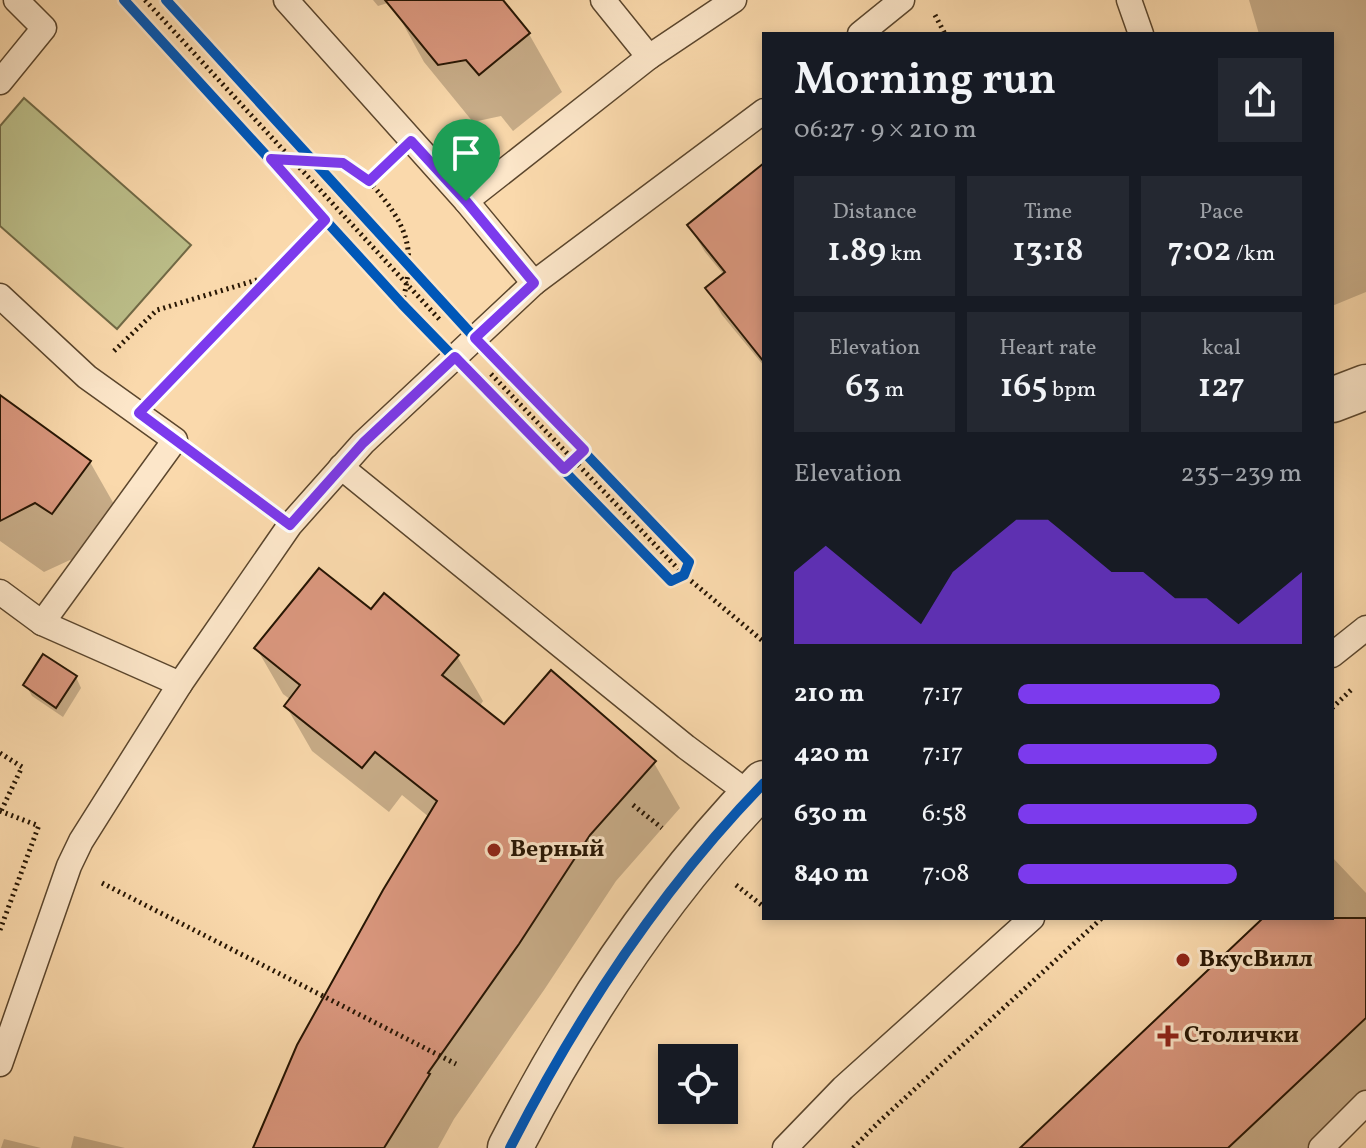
<!DOCTYPE html>
<html lang="en">
<head>
<meta charset="utf-8">
<style>
	:root { --surface:#171b24; --page:#242831; --text:#f1f3f6; --muted:#9ea1a6; --accent:#7c3aed }
	body { margin:0; font-family:Vollkorn,serif; background:var(--page); color:var(--text); height:100vh; display:flex; flex-direction:column; font-size:30px; white-space:nowrap }
	* { box-sizing:border-box; margin:0 }
	p { font-size:26px; color:var(--muted) }
	.icon { flex:none; width:44px; height:44px; fill:none; stroke:currentColor; stroke-width:2; stroke-linecap:round; stroke-linejoin:round }
	.map { position:relative; flex:1; overflow:hidden }
	.sheet { position:absolute; left:762px; top:32px; width:572px; height:888px; display:flex; flex-direction:column; background:var(--surface); border-radius:0px; box-shadow:0 4px 12px #0003 }
	.sheet>* { flex:none }
	.tools { position:absolute; left:658px; top:1044px; display:grid; gap:16px }
	.tools a { display:grid; place-items:center; width:80px; height:80px; border-radius:0px; background:var(--surface); box-shadow:0 4px 12px #0003; font-size:40px }
	.pin { position:absolute; display:grid; place-items:center; width:68px; height:68px; color:#fff; margin:-82px -34px; border-radius:50% 50% 50% 0; rotate:-45deg; box-shadow:0 0 8px #0007 }
	.pin .icon { rotate:45deg }
	.round { display:grid; place-items:center; flex:none; width:84px; height:84px; border-radius:0px; background:var(--page) }
	.headline { display:flex; align-items:center; justify-content:space-between; height:136px; padding:0 32px }
	h1 { font-size:44px; font-weight:600; line-height:60px }
	.metrics { display:grid; grid-template-columns:repeat(3,1fr); gap:12px; height:136px; padding:8px 32px }
	.metrics div { display:grid; align-content:center; border-radius:0px; background:var(--page); text-align:center }
	.metrics b { font-size:34px; font-weight:600 }
	.metrics small { font-size:22px; font-weight:400 }
	.metrics p { font-size:22px }
	.chart { height:224px; padding:16px 32px }
	.chart p { display:flex; justify-content:space-between }
	.chart svg { width:100%; height:144px; margin-top:8px; fill:var(--accent); opacity:.7 }
	ul { padding:0 32px; list-style:none; font-size:26px }
	li { display:grid; grid-template-columns:128px 96px 1fr; align-items:center; height:60px }
	li i { height:20px; border-radius:10px; background:var(--accent) }
	.map>svg:first-child { display:block }
	.green { fill:#bcbf8a; stroke:#716a46; stroke-width:2 }
	.shadow { fill:#0003 }
	.building { fill:#da977e; stroke:#261503; stroke-width:2 }
	.lines { fill:none; stroke-linecap:round; stroke-linejoin:round }
	.service-casing { stroke:#5b462d; stroke-width:27 }
	.minor-casing { stroke:#5b462d; stroke-width:47 }
	.path { stroke:#261503; stroke-width:5; stroke-dasharray:2 4; stroke-linecap:butt }
	.service { stroke:#fce6c9; stroke-width:24 }
	.minor { stroke:#fce6c9; stroke-width:44 }
	.cycleway-casing { stroke:#fce6c9; stroke-width:15 }
	.cycleway { stroke:#0057b8; stroke-width:10 }
	.route-casing { stroke:#fff; stroke-width:16 }
	.route { stroke:#7c3aed; stroke-width:10 }
	.poi-dot { fill:#8f2418; stroke:#fce6c9; stroke-width:3 }
	.labels { text-anchor:middle; dominant-baseline:central; stroke-width:6; stroke-linejoin:round; paint-order:stroke }
	.poi-label { font-size:24px; font-weight:bold; fill:#261503; stroke:#fce6c9; text-anchor:start }
</style>
</head>
<body>
<div class="map">
<svg width="1366" height="1148" viewBox="0 0 1366 1148">
	<rect width="100%" height="100%" fill="#fad9ac"/>
	<filter id="stains"><feTurbulence type="fractalNoise" baseFrequency=".0025" numOctaves="4"/><feColorMatrix values="0 0 0 0 .2 0 0 0 0 .09 0 0 0 0 .02 0 0 0 .5 -.17"/></filter>
	<radialGradient id="worn" r=".72"><stop offset=".6" stop-color="#630" stop-opacity="0"/><stop offset="1" stop-color="#630" stop-opacity=".3"/></radialGradient>
	<path class="green" d="M24 98 191 245 117 329 0 226V126Z"/>
	<g class="shadow">
		<path d="M373 0H501L529 34 562 92 513 131 501 116 473 122 424 62 391 2 378 6Z"/>
		<path d="M1249 0H1366V292L1332 306V34H1259Z"/>
		<path d="M764 166V366L722 315 707 289 724 275 705 252 689 226Z"/>
		<path d="M0 397 90 462 123 520 85 570 70 560 44 572 0 541Z"/>
		<path d="M371 612 457 656 483 701 479 707 504 727 654 763 680 808 616 881 544 990 454 1119 438 1148H255L429 817 402 795 389 812 312 751 286 706 291 700 283 694 257 649Z"/>
		<path d="M76 677 81 688 63 717 32 696 26 685Z"/>
		<path d="M1332 857 1366 893V1106L1321 1148H1023L1266 918H1332Z"/>
		<path d="M74 1136 125 1148H71Z"/>
		<path d="M4 1139 41 1148H1Z"/>
	</g>
	<g class="building">
		<path d="M385 0H503L530 33 479 75 466 60 438 65Z"/>
		<path d="M764 163V362L705 288 725 272 687 225Z"/>
		<path d="M0 395 91 461 52 514 35 503 0 521Z"/>
		<path d="M319 568 371 609 384 593 459 655 442 675 504 724 551 670 656 761 590 835 519 944 428 1073 430 1074 384 1148H253L297 1045 383 890 437 801 375 752 362 768 284 706 300 685 254 648Z"/>
		<path d="M43 654 77 676 56 708 23 685Z"/>
		<path d="M1263 918H1366V1018L1228 1148H1020Z"/>
	</g>
	<g class="lines">
		<defs>
			<g id="service">
				<path d="M286 0 466 201 534 283"/>
				<path d="M1129 0 1141 34"/>
				<path d="M860 34 902 0"/>
				<path d="M649 57 734 0"/>
				<path d="M0 82 44 28 16 0"/>
				<path d="M466 201 649 57 603 0"/>
				<path d="M0 296 87 377 175 440 42 623"/>
				<path d="M341 467 686 747 752 796"/>
				<path d="M0 592 42 623 180 684"/>
				<path d="M1332 655 1366 628"/>
				<path d="M0 1064 69 866 81 841 180 684 290 525 363 443 534 283 764 111"/>
				<path d="M785 1148 843 1088 1032 918"/>
				<path d="M1321 1148 1366 1103"/>
			</g>
			<g id="minor">
				<path d="M1332 400 1366 387"/>
				<path d="M510 1148C577 1017 661 889 764 783"/>
			</g>
		</defs>
		<use href="#service" class="service-casing"/>
		<use href="#minor" class="minor-casing"/>
		<g class="path">
			<path d="M145 0 440 320"/>
			<path d="M935 15 945 34"/>
			<path d="M271 159 343 163 369 181 385 166"/>
			<path d="M369 181C407 225 417 246 402 304"/>
			<path d="M114 351 157 310 270 276"/>
			<path d="M491 374 684 575 764 642"/>
			<path d="M165 387 325 220"/>
			<path d="M205 462 261 504"/>
			<path d="M564 469 584 450"/>
			<path d="M1332 708 1353 688"/>
			<path d="M0 753 22 767 1 811"/>
			<path d="M633 805 662 828"/>
			<path d="M0 811 39 826"/>
			<path d="M102 883 456 1064"/>
			<path d="M736 885 764 907"/>
			<path d="M0 930 39 825"/>
			<path d="M853 1148 882 1119 1102 918"/>
		</g>
		<use href="#service" class="service"/>
		<use href="#minor" class="minor"/>
		<defs>
			<g id="cycleway">
				<path d="M124 0 402 304 671 581 684 575 689 562 475 338 166 0"/>
				<path d="M510 1148C577 1017 661 889 764 783"/>
			</g>
		</defs>
		<use href="#cycleway" class="cycleway-casing"/>
		<use href="#cycleway" class="cycleway"/>
	</g>
	<g class="lines">
		<defs>
			<path id="route" d="M411 141 466 201 534 283 475 338 584 450 564 469 455 357 363 443 290 525 139 413 325 220 271 159 343 163 369 181Z"/>
		</defs>
		<use href="#route" class="route-casing"/>
		<use href="#route" class="route"/>
	</g>
	<g class="poi-dot">
		<circle cx="494" cy="850" r="8"/>
		<circle cx="1183" cy="960" r="8"/>
		<path d="M1164 1024h8v8h8v8h-8v8h-8v-8h-8v-8h8z"/>
	</g>
	<g class="labels">
		<g class="poi-label">
			<text x="510" y="850">Верный</text>
			<text x="1199" y="960">ВкусВилл</text>
			<text x="1184" y="1036">Столички</text>
		</g>
	</g>
	<rect width="100%" height="100%" filter="url(#stains)"/>
	<rect width="100%" height="100%" fill="url(#worn)"/>
</svg>
<div class="tools">
<a><svg class="icon" aria-label="locate" viewBox="0 0 24 24"><circle cx="12" cy="12" r="6"/><path d="M12 2v4M12 18v4M2 12h4M18 12h4"/></svg></a>
</div>
<div class="pin" style="left:466px;top:201px;background:#1e9e55"><svg class="icon" aria-label="arrive" viewBox="0 0 24 24"><path d="M6 21V4h12l-3 4 3 4H6"/></svg></div>
<section class="sheet">
<div class="headline"><div><h1>Morning run</h1><p>06:27 · 9 × 210 m</p></div><a class="round"><svg class="icon" aria-label="share" viewBox="0 0 24 24"><path d="M12 15V3M7 8l5-5 5 5M5 13v7h14v-7"/></svg></a></div>
<div class="metrics">
<div><p>Distance</p><b>1.89<small> km</small></b></div>
<div><p>Time</p><b>13:18</b></div>
<div><p>Pace</p><b>7:02<small> /km</small></b></div>
</div>
<div class="metrics">
<div><p>Elevation</p><b>63<small> m</small></b></div>
<div><p>Heart rate</p><b>165<small> bpm</small></b></div>
<div><p>kcal</p><b>127</b></div>
</div>
<div class="chart"><p><span>Elevation</span>235–239 m</p>
<svg viewBox="0 0 160 44" preserveAspectRatio="none"><path d="M0 44V22L10 14L20 22L30 30L40 38L50 22L60 14L70 6L80 6L90 14L100 22L110 22L120 30L130 30L140 38L150 30L160 22V44z"/></svg>
</div>
<ul>
<li><b>210 m</b>7:17<i style="width:71%"></i></li>
<li><b>420 m</b>7:17<i style="width:70%"></i></li>
<li><b>630 m</b>6:58<i style="width:84%"></i></li>
<li><b>840 m</b>7:08<i style="width:77%"></i></li>
</ul>
</section>
</div>
</body>
</html>
